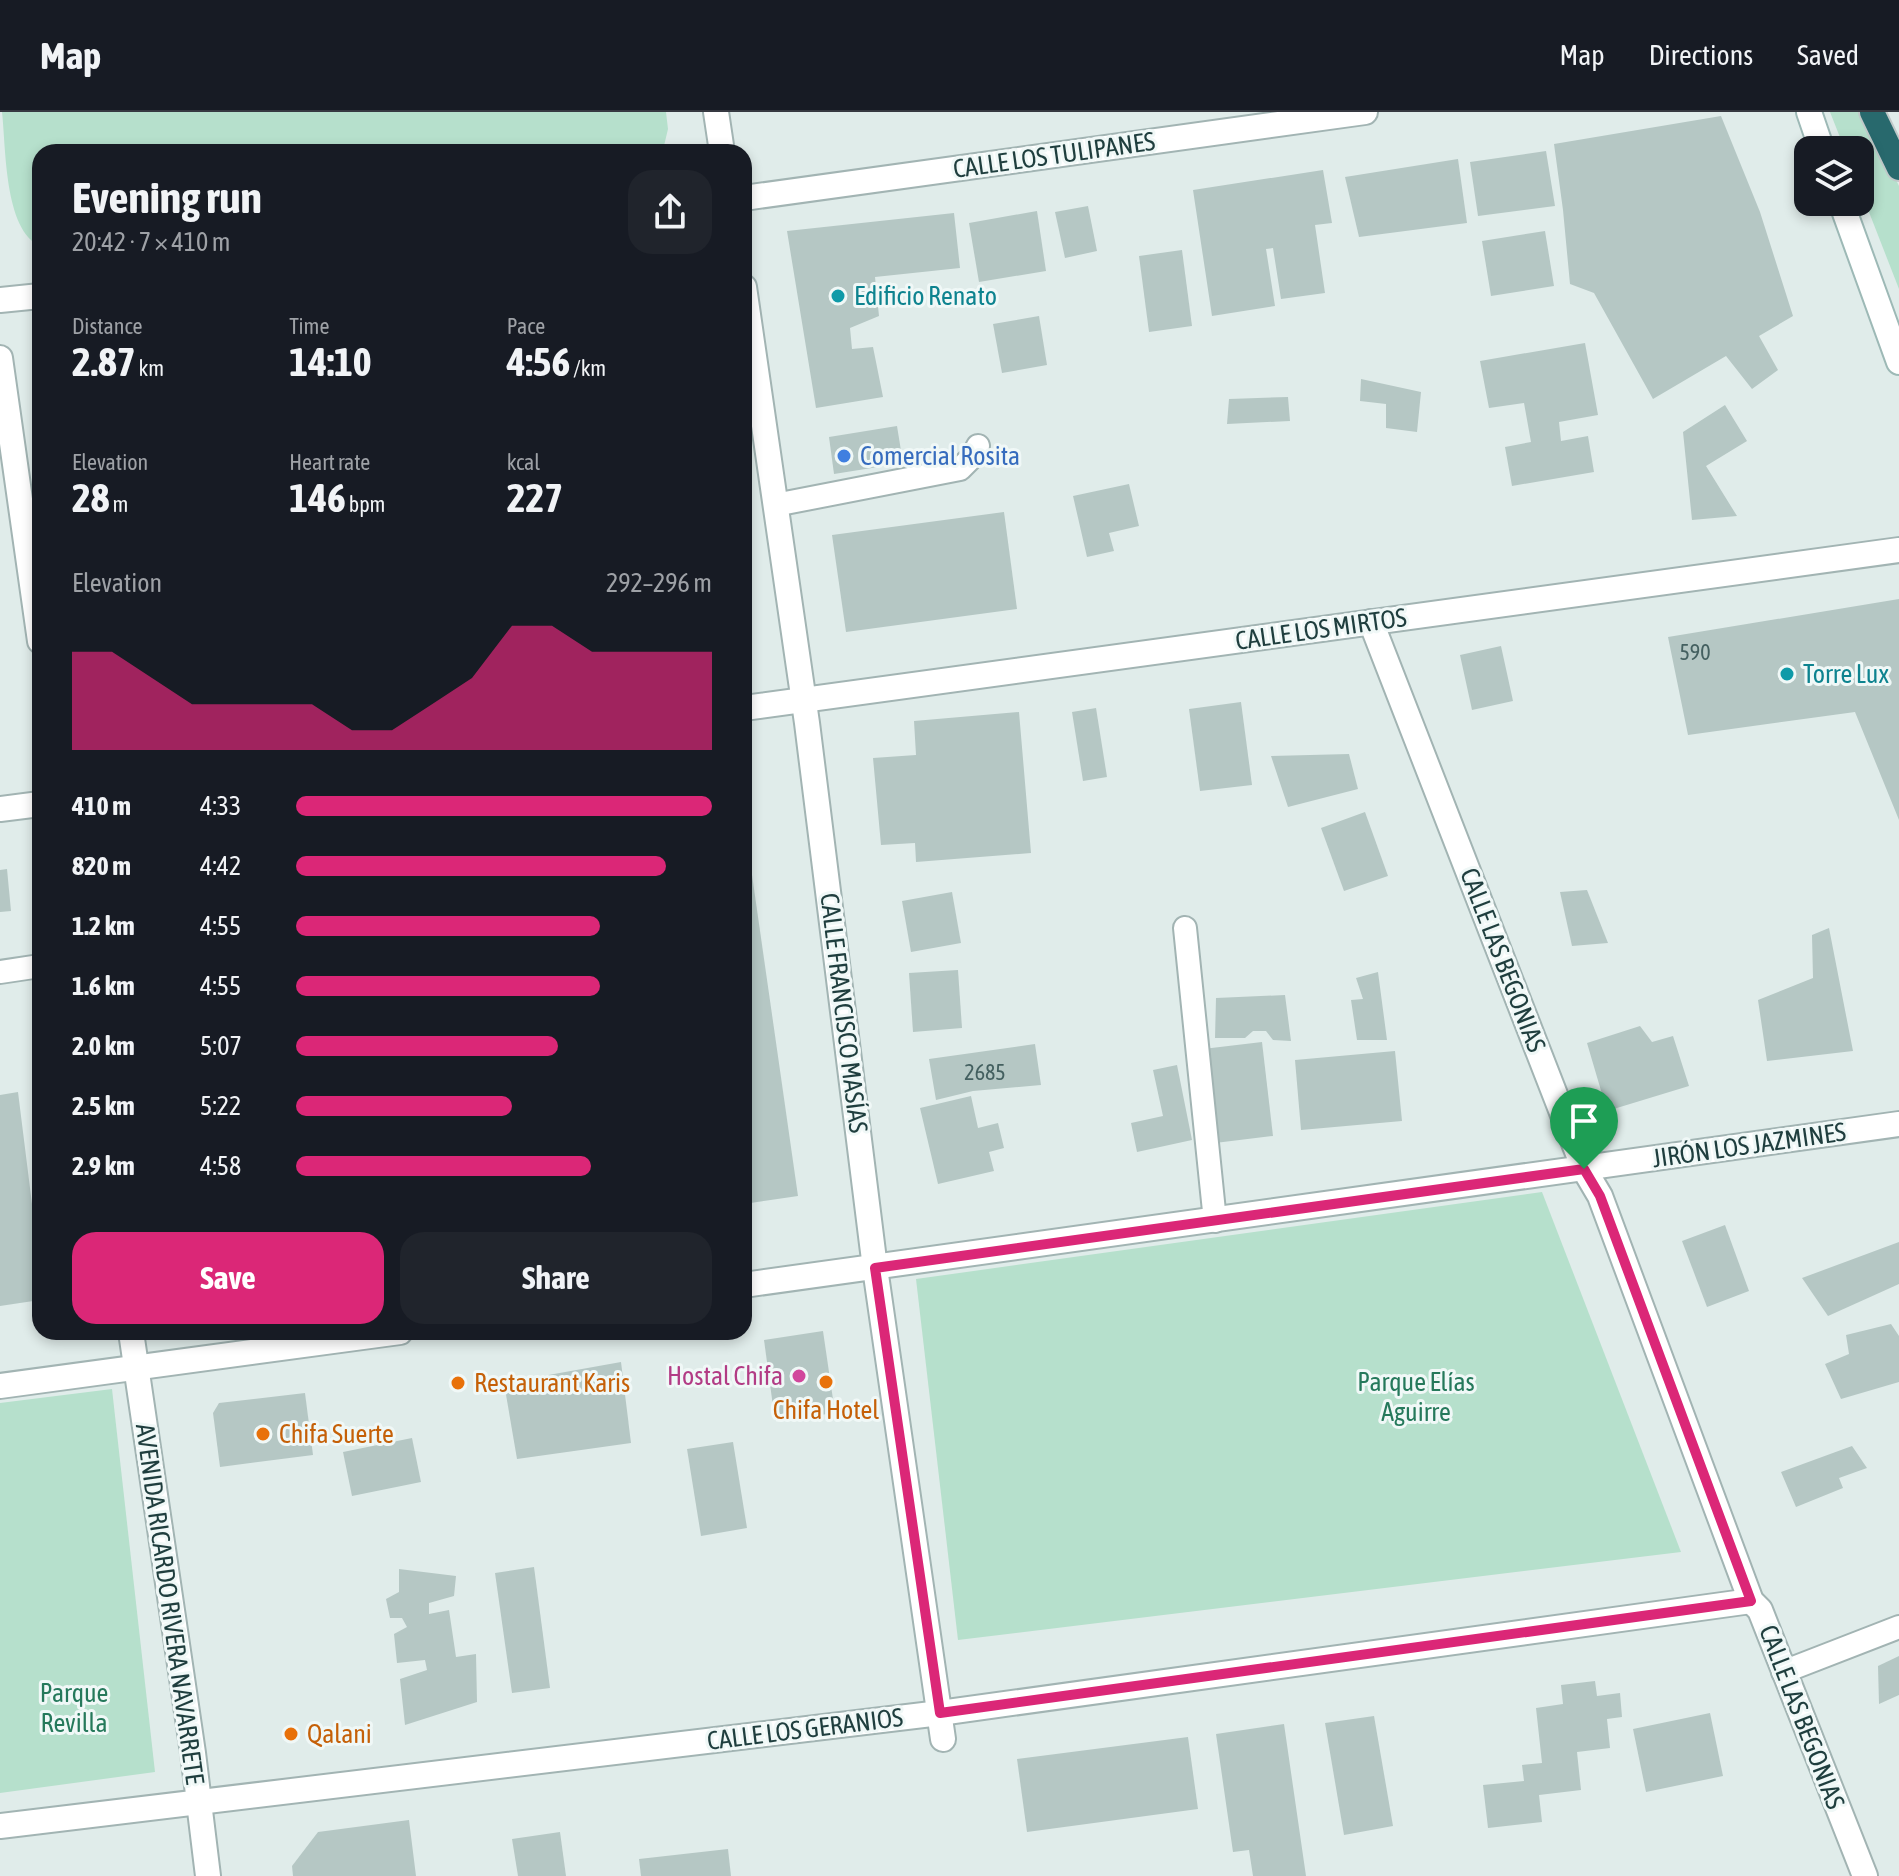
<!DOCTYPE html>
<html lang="en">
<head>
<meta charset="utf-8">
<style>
	:root { --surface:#171b24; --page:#20242c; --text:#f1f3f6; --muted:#9ea1a6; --line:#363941; --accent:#db2777 }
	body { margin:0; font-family:"Asap Condensed",sans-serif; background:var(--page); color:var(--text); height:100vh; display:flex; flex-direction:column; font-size:30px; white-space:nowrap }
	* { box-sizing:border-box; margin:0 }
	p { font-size:26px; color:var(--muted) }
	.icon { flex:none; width:44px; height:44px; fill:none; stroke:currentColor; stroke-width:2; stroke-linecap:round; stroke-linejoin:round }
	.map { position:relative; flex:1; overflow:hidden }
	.drawer { position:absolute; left:32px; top:32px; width:720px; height:1196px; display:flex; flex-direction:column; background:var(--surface); border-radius:24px; box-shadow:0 4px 12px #0003 }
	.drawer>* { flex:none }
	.buttons { position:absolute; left:1794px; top:24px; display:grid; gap:16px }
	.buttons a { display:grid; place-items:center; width:80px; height:80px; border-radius:16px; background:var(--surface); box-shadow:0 4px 12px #0003; font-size:40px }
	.pin { position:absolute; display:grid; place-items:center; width:68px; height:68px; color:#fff; margin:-82px -34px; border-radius:50% 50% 50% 0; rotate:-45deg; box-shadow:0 0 8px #0007 }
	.pin .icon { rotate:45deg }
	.round { display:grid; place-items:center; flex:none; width:84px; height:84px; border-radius:24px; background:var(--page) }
	.overview { display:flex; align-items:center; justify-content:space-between; height:136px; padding:0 40px }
	h1 { font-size:44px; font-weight:700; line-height:60px }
	.figures { display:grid; grid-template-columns:repeat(3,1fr); gap:12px; height:136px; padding:8px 40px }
	.figures div { display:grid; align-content:center }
	.figures b { font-size:40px; font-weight:700 }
	.figures small { font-size:22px; font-weight:400 }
	.figures p { font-size:22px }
	.chart { height:224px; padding:16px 40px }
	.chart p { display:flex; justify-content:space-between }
	.chart svg { width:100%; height:144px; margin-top:8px; fill:var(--accent); opacity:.7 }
	.action { display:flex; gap:16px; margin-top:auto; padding:16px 40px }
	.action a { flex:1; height:92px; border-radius:24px; background:var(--accent); color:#fff; font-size:32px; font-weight:700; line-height:92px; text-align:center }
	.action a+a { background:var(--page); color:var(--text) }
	ul { padding:0 40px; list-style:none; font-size:26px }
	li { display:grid; grid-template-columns:128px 96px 1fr; align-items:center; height:60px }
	li i { height:20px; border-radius:10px; background:var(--accent) }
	header { display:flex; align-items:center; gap:48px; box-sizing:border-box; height:112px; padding:0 40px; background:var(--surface); border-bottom:2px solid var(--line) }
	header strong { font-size:38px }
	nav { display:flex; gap:44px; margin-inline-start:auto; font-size:28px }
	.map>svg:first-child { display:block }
	.green { fill:#b6e0cc }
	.building { fill:#b5c7c4 }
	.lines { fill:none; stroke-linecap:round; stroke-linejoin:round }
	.service-casing { stroke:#a2b4b3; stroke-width:26 }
	.minor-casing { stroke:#a2b4b3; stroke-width:28 }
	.tertiary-casing { stroke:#a2b4b3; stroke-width:28 }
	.secondary-casing { stroke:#9db9b6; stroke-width:28 }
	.motorway-casing { stroke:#c0c9c9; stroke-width:28 }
	.service { stroke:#fff; stroke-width:22 }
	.minor { stroke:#fff; stroke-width:24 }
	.tertiary { stroke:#fff; stroke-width:24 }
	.secondary { stroke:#fff; stroke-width:24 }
	.motorway { stroke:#28696d; stroke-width:24 }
	.route-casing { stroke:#fff; stroke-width:16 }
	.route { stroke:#db2777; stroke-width:10 }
	.culture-dot { fill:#0f9aa8; stroke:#f0f8f7; stroke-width:3 }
	.shop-dot { fill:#3f7fe0; stroke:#f0f8f7; stroke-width:3 }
	.hotel-dot { fill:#d1479c; stroke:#f0f8f7; stroke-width:3 }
	.food-dot { fill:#e8710a; stroke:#f0f8f7; stroke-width:3 }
	.labels { text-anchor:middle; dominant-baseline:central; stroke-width:6; stroke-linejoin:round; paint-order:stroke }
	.number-label { font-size:22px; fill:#446060 }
	.street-label { font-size:26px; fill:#1f3e3e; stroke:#f0f8f7 }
	.culture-label { font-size:26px; fill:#0d838f; stroke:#f0f8f7; text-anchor:start }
	.shop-label { font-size:26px; fill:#366cbe; stroke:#f0f8f7; text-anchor:start }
	.hotel-label { font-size:26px; fill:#b23c85; stroke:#f0f8f7; text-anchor:end }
	.park-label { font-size:26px; fill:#25795b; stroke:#f0f8f7 }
	.food-label { font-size:26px; fill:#c56008; stroke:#f0f8f7; text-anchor:start }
</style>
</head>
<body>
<header>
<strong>Map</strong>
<nav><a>Map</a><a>Directions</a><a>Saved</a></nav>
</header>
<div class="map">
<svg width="1899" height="1764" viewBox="0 0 1899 1764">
	<rect width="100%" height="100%" fill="#e0ecea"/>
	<g class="green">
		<path d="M2 0H666L668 17 663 38 658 40H40V134C4 118 6 35 2 0Z"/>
		<path d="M1830 0H1863L1899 74V177L1860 77V38H1845Z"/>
		<path d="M1542 1080 1681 1440 958 1528 916 1167Z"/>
		<path d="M112 1277 155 1660 0 1681V1291Z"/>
	</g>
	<g class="building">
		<path d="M1721 4 1760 100 1793 204 1759 224 1778 258 1752 277 1726 244 1653 287 1594 181 1570 172 1563 98 1554 32Z"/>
		<path d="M1546 39 1555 94 1478 104 1470 50Z"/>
		<path d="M1458 47 1467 111 1359 125 1345 65Z"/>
		<path d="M1323 58 1332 111 1315 113 1325 181 1281 187 1273 136 1266 137 1275 194 1212 204 1193 78Z"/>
		<path d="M1088 94 1097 139 1065 146 1055 100Z"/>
		<path d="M1037 99 1046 159 979 170 969 111Z"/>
		<path d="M954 101 960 156 875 165 879 204 850 216 852 237 873 235 883 285 816 296 787 119Z"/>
		<path d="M1545 119 1554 174 1491 184 1482 129Z"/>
		<path d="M1182 138 1192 214 1149 220 1139 144Z"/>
		<path d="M1039 204 1047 253 1002 261 993 212Z"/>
		<path d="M1585 231 1598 303 1559 310 1561 329 1588 324 1594 360 1512 374 1505 335 1531 330 1524 291 1489 296 1480 249Z"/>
		<path d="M1361 267 1421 280 1417 320 1386 316V292L1360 289Z"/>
		<path d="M1288 285 1290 309 1227 312 1229 287Z"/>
		<path d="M1725 293 1747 329 1706 354 1737 404 1692 408 1683 320Z"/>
		<path d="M897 314 903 351 834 362 829 325Z"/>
		<path d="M1129 372 1139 414 1109 421 1114 439 1087 445 1073 384Z"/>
		<path d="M1004 400 1017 497 846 520 832 423Z"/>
		<path d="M1899 487V708L1855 600 1688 623 1668 525Z"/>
		<path d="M1501 534 1513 589 1472 598 1460 543Z"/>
		<path d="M1241 590 1252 673 1200 679 1189 597Z"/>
		<path d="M1096 596 1107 665 1083 669 1072 600Z"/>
		<path d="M1019 600 1031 741 916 750 915 731 881 733 873 646 916 643 914 609Z"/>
		<path d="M1349 642 1358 677 1288 695 1271 644Z"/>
		<path d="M1365 700 1388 764 1344 779 1321 716Z"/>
		<path d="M744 707 798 1084 744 1092Z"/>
		<path d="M7 757 11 799 0 800V758Z"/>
		<path d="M1587 778 1608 831 1572 834 1560 780Z"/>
		<path d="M952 780 961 831 911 840 902 789Z"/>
		<path d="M1829 816 1853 939 1767 949 1758 888 1813 866 1812 823Z"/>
		<path d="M958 858 962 916 913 920 909 861Z"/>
		<path d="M1378 860 1387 928H1357L1351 888 1363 887 1356 866Z"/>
		<path d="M1285 883 1291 929 1273 928 1266 919H1253L1245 926H1215L1216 886Z"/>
		<path d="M1640 914 1652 930 1673 924 1689 974 1607 999 1587 931Z"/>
		<path d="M1262 930 1273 1024 1215 1031 1203 937Z"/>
		<path d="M1035 932 1041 973 973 979 936 988 929 947Z"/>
		<path d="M1395 939 1402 1009 1301 1018 1295 948Z"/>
		<path d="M1177 953 1192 1028 1137 1040 1131 1011 1163 1004 1153 958Z"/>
		<path d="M18 980 40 1156V1188L0 1194V983Z"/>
		<path d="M971 984 978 1016 998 1011 1004 1036 989 1040 994 1059 938 1072 920 996Z"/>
		<path d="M1725 1113 1749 1179 1707 1195 1682 1129Z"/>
		<path d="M1899 1130V1172L1828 1204 1802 1166Z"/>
		<path d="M1891 1212 1899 1224V1270L1841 1287 1825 1252 1849 1242 1846 1223Z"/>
		<path d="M823 1219 835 1301 775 1309 764 1228Z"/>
		<path d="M621 1250 631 1331 517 1347 504 1271Z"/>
		<path d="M305 1281 313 1343 220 1355 213 1301 219 1291Z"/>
		<path d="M412 1326 421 1370 352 1384 343 1340Z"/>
		<path d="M733 1330 747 1416 701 1424 687 1337Z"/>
		<path d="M1852 1334 1867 1356 1839 1366 1843 1376 1796 1395 1781 1360Z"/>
		<path d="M534 1455 550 1576 512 1581 495 1461Z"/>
		<path d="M399 1457 456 1464 454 1484 429 1491V1502L449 1498 456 1545 476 1542 477 1590 405 1613 400 1567 427 1558 425 1548 397 1551 394 1522 407 1515 402 1506H390L386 1487 399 1480Z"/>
		<path d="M1899 1544V1583L1879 1592 1878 1554Z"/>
		<path d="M1595 1569 1597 1584 1620 1581 1622 1605 1607 1607 1610 1636 1577 1640 1581 1678 1539 1683 1542 1710 1488 1716 1483 1673 1524 1669 1522 1653 1542 1651 1536 1596 1563 1592 1561 1573Z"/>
		<path d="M1710 1601 1723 1664 1646 1680 1633 1617Z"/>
		<path d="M1374 1604 1393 1714 1344 1723 1325 1611Z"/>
		<path d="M1284 1612 1306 1764H1253L1249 1738 1233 1740 1216 1622Z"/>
		<path d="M1188 1625 1198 1697 1027 1720 1017 1647Z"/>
		<path d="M409 1708 416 1764H293L292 1754 318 1720Z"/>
		<path d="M560 1720 566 1764H518L512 1727Z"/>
		<path d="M728 1737 731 1764H641L639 1747Z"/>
	</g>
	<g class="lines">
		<defs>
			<g id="service">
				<path d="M775 393 960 357 972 345 978 334"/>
				<path d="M1185 816 1215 1109"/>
				<path d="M0 860 40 854"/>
				<path d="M1783 1560 1899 1515"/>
			</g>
			<g id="minor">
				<path d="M744 86 1365 0"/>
				<path d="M0 188 40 184"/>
				<path d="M1371 510 1584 1057 1600 1084 1751 1489 1760 1498 1865 1764"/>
				<path d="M744 596 1899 438"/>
				<path d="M0 697 40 692"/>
				<path d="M744 1173 1899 1012"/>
				<path d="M0 1274 400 1220"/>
				<path d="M0 1714 940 1601 1751 1489"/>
			</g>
			<g id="tertiary">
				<path d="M716 0 722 40"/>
				<path d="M744 175 807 611 875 1156 943 1627"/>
				<path d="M0 246 40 529"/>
				<path d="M131 1220 193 1641 208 1764"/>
			</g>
			<g id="secondary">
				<path d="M1809 0 1822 38"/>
				<path d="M1841 90 1899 250"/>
			</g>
			<path id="motorway" d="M1872 0 1899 56"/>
		</defs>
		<use href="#service" class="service-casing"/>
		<use href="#minor" class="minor-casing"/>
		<use href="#tertiary" class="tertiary-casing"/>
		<use href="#secondary" class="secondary-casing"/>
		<use href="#motorway" class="motorway-casing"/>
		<use href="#service" class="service"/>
		<use href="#minor" class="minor"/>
		<use href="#tertiary" class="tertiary"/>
		<use href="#secondary" class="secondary"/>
		<use href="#motorway" class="motorway"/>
	</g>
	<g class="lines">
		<defs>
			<path id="route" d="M1584 1057 1600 1084 1751 1489 940 1601 875 1156Z"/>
		</defs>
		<use href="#route" class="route-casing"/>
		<use href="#route" class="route"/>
	</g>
	<g class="culture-dot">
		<circle cx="838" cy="184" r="8"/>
		<circle cx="1787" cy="562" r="8"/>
	</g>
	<circle class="shop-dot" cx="844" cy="344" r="8"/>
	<circle class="hotel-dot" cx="799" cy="1264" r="8"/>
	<g class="food-dot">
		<circle cx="826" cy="1270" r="8"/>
		<circle cx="458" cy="1271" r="8"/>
		<circle cx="263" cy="1322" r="8"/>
		<circle cx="291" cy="1622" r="8"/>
	</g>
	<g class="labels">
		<g class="number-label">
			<text x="1695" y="540">590</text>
			<text x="985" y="960">2685</text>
		</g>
		<g class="street-label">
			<text transform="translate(1054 43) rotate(-8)">CALLE LOS TULIPANES</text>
			<text transform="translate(1321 517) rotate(-8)">CALLE LOS MIRTOS</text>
			<text transform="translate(1503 848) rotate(69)">CALLE LAS BEGONIAS</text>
			<text transform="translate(844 901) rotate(83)">CALLE FRANCISCO MASÍAS</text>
			<text transform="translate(1749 1033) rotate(-8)">JIRÓN LOS JAZMINES</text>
			<text transform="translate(170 1492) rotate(82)">AVENIDA RICARDO RIVERA NAVARRETE</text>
			<text transform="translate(1802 1605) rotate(69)">CALLE LAS BEGONIAS</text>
			<text transform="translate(805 1617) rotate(-7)">CALLE LOS GERANIOS</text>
		</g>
		<g class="culture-label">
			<text x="854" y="184">Edificio Renato</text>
			<text x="1803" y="562">Torre Lux</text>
		</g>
		<g class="shop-label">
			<text x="860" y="344">Comercial Rosita</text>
		</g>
		<g class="hotel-label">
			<text x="783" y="1264">Hostal Chifa</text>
		</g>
		<g class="park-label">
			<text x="1416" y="1270">Parque Elías<tspan x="1416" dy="30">Aguirre</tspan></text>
			<text x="74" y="1581">Parque<tspan x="74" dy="30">Revilla</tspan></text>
		</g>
		<g class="food-label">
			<text x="474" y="1271">Restaurant Karis</text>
			<text x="826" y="1298" text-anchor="middle">Chifa Hotel</text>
			<text x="279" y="1322">Chifa Suerte</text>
			<text x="307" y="1622">Qalani</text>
		</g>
	</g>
</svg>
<div class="buttons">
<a><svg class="icon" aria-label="layers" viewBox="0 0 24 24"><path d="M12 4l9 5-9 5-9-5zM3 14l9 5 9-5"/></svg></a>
</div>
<div class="pin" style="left:1584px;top:1057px;background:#1e9e55"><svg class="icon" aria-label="arrive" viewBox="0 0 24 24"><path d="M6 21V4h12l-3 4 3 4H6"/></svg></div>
<section class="drawer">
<div class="overview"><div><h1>Evening run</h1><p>20:42 · 7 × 410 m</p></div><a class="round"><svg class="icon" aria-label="share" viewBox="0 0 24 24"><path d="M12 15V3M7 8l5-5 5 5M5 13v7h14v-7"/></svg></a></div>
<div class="figures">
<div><p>Distance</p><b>2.87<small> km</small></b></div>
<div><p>Time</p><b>14:10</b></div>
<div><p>Pace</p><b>4:56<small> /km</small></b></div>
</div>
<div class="figures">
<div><p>Elevation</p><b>28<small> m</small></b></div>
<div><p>Heart rate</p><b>146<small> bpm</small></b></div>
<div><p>kcal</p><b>227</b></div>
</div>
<div class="chart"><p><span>Elevation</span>292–296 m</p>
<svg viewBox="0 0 160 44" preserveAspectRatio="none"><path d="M0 44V14L10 14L20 22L30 30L40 30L50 30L60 30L70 38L80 38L90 30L100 22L110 6L120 6L130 14L140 14L150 14L160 14V44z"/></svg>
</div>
<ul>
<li><b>410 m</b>4:33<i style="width:100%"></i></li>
<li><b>820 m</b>4:42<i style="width:89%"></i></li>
<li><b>1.2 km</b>4:55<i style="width:73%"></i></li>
<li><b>1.6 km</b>4:55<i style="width:73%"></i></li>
<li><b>2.0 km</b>5:07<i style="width:63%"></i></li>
<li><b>2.5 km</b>5:22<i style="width:52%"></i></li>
<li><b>2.9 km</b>4:58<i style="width:71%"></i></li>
</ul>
<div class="action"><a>Save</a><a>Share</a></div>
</section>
</div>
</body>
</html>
